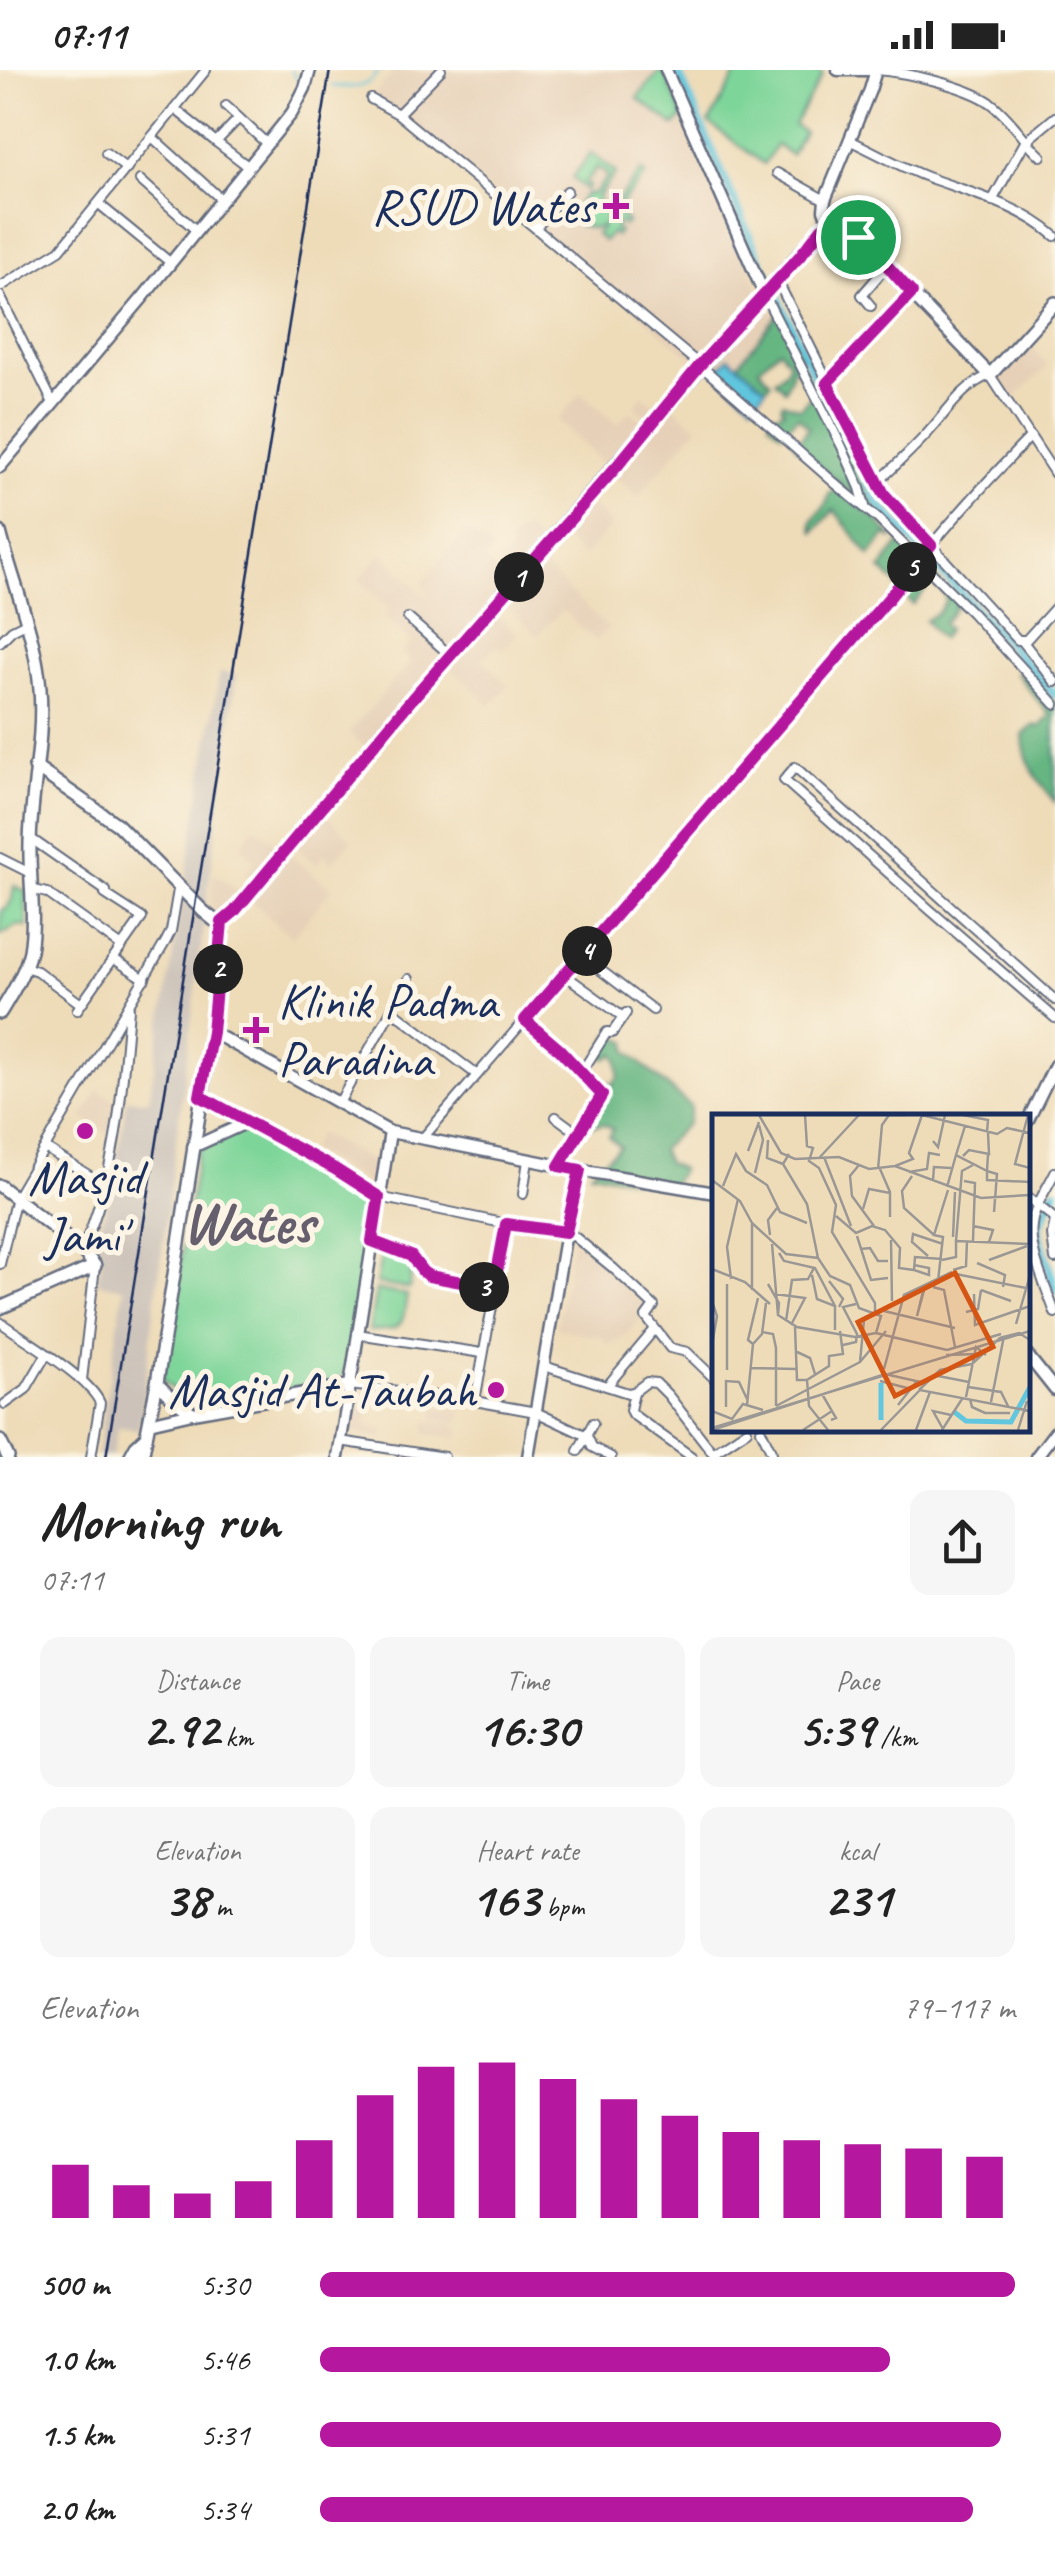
<!DOCTYPE html>
<html lang="en">
<head>
<meta charset="utf-8">
<style>
	:root { --surface:#fff; --page:#f6f6f6; --text:#222; --muted:#767676; --accent:#b5179e }
	body { margin:0; font-family:Caveat,sans-serif; background:var(--page); color:var(--text); height:100vh; display:flex; flex-direction:column; font-size:38px; white-space:nowrap }
	* { box-sizing:border-box; margin:0 }
	p { font-size:32px; color:var(--muted) }
	.icon { flex:none; width:55px; height:55px; fill:none; stroke:currentColor; stroke-width:2; stroke-linecap:round; stroke-linejoin:round }
	.map { position:relative; height:1387px; overflow:hidden }
	.side { display:flex; flex-direction:column; background:var(--surface); flex:1 }
	.side>* { flex:none }
	.pin { position:absolute; display:grid; place-items:center; width:85px; height:85px; color:#fff; margin:-42px; border:5px solid #fff; border-radius:50%; box-shadow:0 2px 10px #0007 }
	.km { position:absolute; width:50px; height:50px; margin:-25px; border-radius:50%; background:#222; color:#fff; font-size:28px; line-height:50px; text-align:center }
	.round { display:grid; place-items:center; flex:none; width:105px; height:105px; border-radius:20px; background:var(--page) }
	.head { display:flex; align-items:center; justify-content:space-between; height:170px; padding:0 40px }
	h1 { font-size:55px; font-weight:800; line-height:75px }
	.figures { display:grid; grid-template-columns:repeat(3,1fr); gap:15px; height:170px; padding:10px 40px }
	.figures div { display:grid; align-content:center; border-radius:20px; background:var(--page); text-align:center }
	.figures b { font-size:50px; font-weight:800 }
	.figures small { font-size:28px; font-weight:400 }
	.figures p { font-size:28px }
	.chart { height:280px; padding:20px 40px }
	.chart p { display:flex; justify-content:space-between }
	.chart svg { width:100%; height:180px; margin-top:10px; stroke:var(--accent); stroke-width:6 }
	ul { padding:0 40px; list-style:none; font-size:32px }
	li { display:grid; grid-template-columns:160px 120px 1fr; align-items:center; height:75px }
	li i { height:25px; border-radius:12px; background:var(--accent) }
	.status { display:flex; justify-content:space-between; align-items:center; height:70px; padding:0 50px; background:var(--surface); direction:ltr }
	.status svg { height:28px; fill:currentColor }
	.map>svg:first-child { display:block }
	.built { fill:#e6d0b7 }
	.industrial { fill:#ccc2b9 }
	.green { fill:#7ed59a; stroke:#4c827c; stroke-width:2.5 }
	.forest { fill:#66b682; stroke:#407270; stroke-width:2.5 }
	.water { fill:#61c6de; stroke:#3e7a9e; stroke-width:2.5 }
	.lines { fill:none; stroke-linecap:round; stroke-linejoin:round }
	.stream { stroke:#61c6de; stroke-width:2.5 }
	.canal { stroke:#61c6de; stroke-width:8 }
	.minor-casing { stroke:#656c7e; stroke-width:12 }
	.tertiary-casing { stroke:#656c7e; stroke-width:15 }
	.secondary-casing { stroke:#656c7e; stroke-width:16 }
	.minor { stroke:#fff; stroke-width:8 }
	.tertiary { stroke:#fff; stroke-width:10 }
	.secondary { stroke:#fff; stroke-width:11 }
	.rail { stroke:#1b2f5e; stroke-width:2.5 }
	.route-casing { stroke:#fff; stroke-width:20 }
	.route { stroke:#b5179e; stroke-width:12 }
	.poi-dot { fill:#b5179e; stroke:#fcf5e5; stroke-width:4 }
	.labels { text-anchor:middle; dominant-baseline:central; stroke-width:10; stroke-linejoin:round; paint-order:stroke }
	.poi-label { font-size:50px; fill:#1b2f5e; stroke:#fcf5e5; text-anchor:end }
	.district-label { font-size:60px; font-weight:bold; fill:#655f6e; stroke:#fcf5e5 }
	.inset-river { fill:none; stroke:#61c6de; stroke-width:5 }
	.inset-road { fill:none; stroke:#9a9795; stroke-width:2.5 }
	.view { fill:#d45514; fill-opacity:0.15; stroke:#d45514; stroke-width:5 }
	.inset-edge { fill:none; stroke:#1b2f5e; stroke-width:5 }
</style>
</head>
<body>
<div class="status"><b>07:11</b><svg viewBox="0 0 49 12"><path d="M0 12V9h3v3zM5 12V6h3v6zM10 12V3h3v9zM15 12V0h3v12zM26 1h20v11H26zM47 4h2v5h-2z"/></svg></div>
<div class="map">
<svg width="1055" height="1387" viewBox="0 0 1055 1387">
	<rect width="100%" height="100%" fill="#fcf5e5"/>
	<filter id="ink" filterUnits="userSpaceOnUse"><feTurbulence type="fractalNoise" baseFrequency=".01" numOctaves="2"/><feDisplacementMap in="SourceGraphic" scale="20" xChannelSelector="R" yChannelSelector="G"/><feConvolveMatrix kernelMatrix="1 2 1 2 8 2 1 2 1" color-interpolation-filters="sRGB"/></filter>
	<filter id="wash" filterUnits="userSpaceOnUse"><feTurbulence type="fractalNoise" baseFrequency=".0048" numOctaves="4" result="noise"/><feDisplacementMap in="SourceGraphic" scale="40" xChannelSelector="R" yChannelSelector="G"/><feGaussianBlur stdDeviation="2.25" result="paint"/><feColorMatrix in="noise" values="0 0 0 0 0 0 0 0 0 0 0 0 0 0 0 0 0 1.4 0 .05"/><feComposite in="paint" operator="in"/></filter>
	<g filter="url(#wash)">
		<rect width="100%" height="100%" fill="#eedcb9"/>
		<g class="built">
			<path d="M391 0H662L758 218V229L764 224 776 248 738 294 729 287 716 303 705 292 701 295 373 26 391 4Z"/>
			<path d="M834 120 856 129 874 144 873 151 860 169 829 153 826 135Z"/>
			<path d="M1025 270 1048 296 1010 332 993 304Z"/>
			<path d="M581 323 617 354 630 341 642 351 646 347 634 337 643 325 661 340 609 399 557 350Z"/>
			<path d="M671 334 698 357 638 426 611 403Z"/>
			<path d="M586 431 612 455 583 487 557 462Z"/>
			<path d="M466 459 493 480 485 490 509 513 366 677 348 663 411 592 402 583 412 571 384 546 389 539 358 509 382 484 425 526 428 522 421 514Z"/>
			<path d="M525 459 541 475 513 506 499 493 512 479 507 473Z"/>
			<path d="M535 489 608 558 596 571 562 540 538 566 499 529Z"/>
			<path d="M495 543 517 564 502 579 497 575 483 590 508 616 492 635H490L447 595Z"/>
			<path d="M322 740 352 770 332 792 324 784 316 794 293 774Z"/>
			<path d="M254 756 281 778 254 811 245 804 255 791 241 777Z"/>
			<path d="M287 783 332 819 292 867 249 829Z"/>
			<path d="M213 802 243 824 224 846H218L210 841Z"/>
			<path d="M98 1020 116 1031 109 1064 82 1047Z"/>
			<path d="M318 1063 379 1095 376 1111 368 1113 310 1080Z"/>
			<path d="M573 1165 653 1236 623 1267 608 1275 602 1268 557 1258Z"/>
			<path d="M361 1322 386 1325 384 1335H372L367 1356 385 1360 384 1370 352 1363Z"/>
			<path d="M435 1337 462 1340 459 1353 452 1352 451 1355 460 1357 458 1368 425 1364 426 1351 446 1354V1352L433 1350Z"/>
		</g>
		<path class="industrial" d="M220 602 236 605 139 1360 118 1357 112 1387H97L124 1218 97 1213 102 1191 91 1175 110 1128 127 1029 149 1030Z"/>
		<g class="green">
			<path d="M661 0H663L683 47 675 56 637 28Z"/>
			<path d="M739 0H819L823 4 794 55 804 62 791 85 776 75 764 94 709 53Z"/>
			<path d="M591 83 616 103 597 128 606 141V151L614 142 611 139 641 101 646 105 615 141 627 152 624 156 619 152 615 158 619 162 615 166 612 162 604 171 596 165 603 155 595 159 579 155V142L575 137 585 125 595 123 608 106 597 97 585 113 589 116 586 120 572 108Z"/>
			<path d="M14 816 26 821 27 857 18 855 0 865 2 839 7 838 12 829Z"/>
			<path d="M245 1058 367 1122 374 1134 348 1295 343 1305 335 1310 193 1338 162 1309 198 1081Z"/>
			<path d="M383 1176 399 1183 413 1195 409 1219 376 1214Z"/>
			<path d="M376 1220 407 1225C402 1257 404 1260 369 1261Z"/>
		</g>
		<g class="forest">
			<path d="M777 246C791 256 801 275 800 292L875 439 897 462 795 375 809 357 798 346 782 363 769 352 774 345 784 340 781 336 783 332 800 338 813 323 801 310 797 298H793L785 320 775 310 786 300 789 292 779 279 759 298 771 312 766 318 738 294Z"/>
			<path d="M837 419 876 449 894 469 886 465 870 486 834 440 814 462C806 444 826 445 829 424Z"/>
			<path d="M900 473 961 536 954 537V541L943 553 948 559 941 569 925 550 938 543 946 530 943 521 930 514 913 535 897 517 898 515 881 499Z"/>
			<path d="M1015 602 1036 613 1055 635V732C1039 713 1023 691 1023 665L1034 655 1040 657 1050 645Z"/>
			<path d="M610 964 627 971 628 982 691 1037 688 1053 661 1079 667 1093 681 1099 671 1116 591 1102 620 1076 609 1067 613 1059 603 1054 590 1056 604 1026 598 1020 605 1011 611 1016 619 1006 618 990 614 984 607 989 600 985Z"/>
		</g>
		<path class="water" d="M729 287 766 318 753 334 716 303Z"/>
		<g class="lines">
			<g class="stream">
				<path d="M291 0 296 8 301 11"/>
				<path d="M332 16C352 18 368 20 379 0"/>
			</g>
			<g class="canal">
				<path d="M677 0 760 190 813 302 879 434 1055 625"/>
				<path d="M1055 1121 1040 1154 1039 1164 1055 1219"/>
			</g>
		</g>
	</g>
	<g filter="url(#ink)">
		<g class="lines">
			<defs>
				<g id="minor">
					<path d="M876 0C905 2 967 16 991 33 1011 48 1023 70 1041 86"/>
					<path d="M371 29 398 44 700 295 837 415 877 448 972 543 1055 634"/>
					<path d="M226 36 267 74"/>
					<path d="M175 39 216 72"/>
					<path d="M398 44 441 0"/>
					<path d="M239 48 216 72 249 97"/>
					<path d="M152 67 222 130"/>
					<path d="M849 70C875 82 901 97 927 107 970 123 1020 135 1055 166"/>
					<path d="M106 83 127 99"/>
					<path d="M777 103 825 130"/>
					<path d="M140 110 197 161"/>
					<path d="M992 131 1025 72 1055 47"/>
					<path d="M99 134 171 193"/>
					<path d="M536 158 567 121"/>
					<path d="M777 210 884 424 1018 570H1026L1055 538"/>
					<path d="M0 217 60 180 206 0"/>
					<path d="M764 224 842 377 860 418 865 436"/>
					<path d="M0 226 53 333"/>
					<path d="M871 236 862 225 886 197"/>
					<path d="M827 313 913 223"/>
					<path d="M878 412C894 397 910 382 925 366 946 344 961 316 990 305L1055 404"/>
					<path d="M408 548 450 585"/>
					<path d="M0 572 12 560 26 553"/>
					<path d="M1023 572 1055 612"/>
					<path d="M30 768 106 821 105 824 108 826 142 848 77 940"/>
					<path d="M0 788 30 803"/>
					<path d="M30 819 47 823 122 877"/>
					<path d="M582 886 653 940"/>
					<path d="M114 889 145 909"/>
					<path d="M25 897 37 901 81 934"/>
					<path d="M565 905 623 947"/>
					<path d="M1055 930 795 697 784 710 929 839 1055 948"/>
					<path d="M392 940 477 1005"/>
					<path d="M525 950 560 980 602 1025 579 1064"/>
					<path d="M581 1003 607 962 612 963 626 943"/>
					<path d="M339 1033 409 909"/>
					<path d="M556 1047 579 1064 559 1096"/>
					<path d="M422 1069 889 527C933 471 980 418 1030 367"/>
					<path d="M45 1078 106 1116"/>
					<path d="M1055 1102C1047 1119 1034 1136 1032 1155 1028 1180 1047 1219 1055 1243"/>
					<path d="M523 1124 528 1090"/>
					<path d="M379 1127 507 1154 570 1163 613 1198 654 1236 646 1247 670 1278 687 1282 715 1309"/>
					<path d="M1028 1127 1055 1149"/>
					<path d="M372 1171 411 1186 423 1202 429 1206 494 1218"/>
					<path d="M82 1180C117 1101 122 1024 129 939"/>
					<path d="M1055 1189 1052 1165 1055 1150"/>
					<path d="M0 1194 16 1127 166 871 171 861 179 814"/>
					<path d="M0 1252C25 1270 89 1307 100 1333L91 1387"/>
					<path d="M357 1264 482 1283"/>
					<path d="M544 1296 628 1323 634 1322 647 1312 656 1313 668 1325 716 1387"/>
					<path d="M82 1310 95 1196"/>
					<path d="M350 1315 475 1331 536 1342 587 1366 592 1377 611 1387"/>
					<path d="M607 1316 655 1259"/>
					<path d="M634 1322 630 1340 632 1344 692 1387"/>
					<path d="M475 1331 507 1154"/>
					<path d="M5 1334 26 1319 46 1285"/>
					<path d="M761 1360 772 1383"/>
					<path d="M340 1371 444 1387"/>
					<path d="M578 1381 593 1353"/>
					<path d="M714 1382 747 1360"/>
				</g>
				<g id="tertiary">
					<path d="M666 0 764 224"/>
					<path d="M829 153 824 140 825 130 870 20 876 0H838"/>
					<path d="M0 397 144 226 292 43 305 18 310 0"/>
					<path d="M212 962 390 1062 591 1102 715 1123"/>
					<path d="M201 1026 335 1099 379 1127"/>
					<path d="M1028 1050 1055 995"/>
					<path d="M193 1077 248 1052"/>
					<path d="M1028 1286 1055 1320"/>
					<path d="M157 1313 174 1330 193 1343 350 1315 390 1062"/>
					<path d="M149 1353 192 1343"/>
					<path d="M338 1387 350 1315"/>
					<path d="M528 1387 566 1162 579 1100"/>
					<path d="M1036 1387 1055 1362"/>
				</g>
				<g id="secondary">
					<path d="M0 462C13 513 36 566 40 619 44 670 31 722 30 773 29 808 36 846 30 881 25 903 12 923 0 943"/>
					<path d="M35 697 118 755 203 841 214 850 221 852"/>
					<path d="M221 852 234 842 396 647 822 158 829 153 838 155 857 167 990 305 1055 233"/>
					<path d="M0 1116 82 1180 95 1196 0 1238"/>
					<path d="M0 1371 8 1387"/>
					<path d="M130 1387 136 1376 146 1367"/>
					<path d="M142 1387 157 1313 212 962 221 852"/>
				</g>
			</defs>
			<use href="#minor" class="minor-casing"/>
			<use href="#tertiary" class="tertiary-casing"/>
			<use href="#secondary" class="secondary-casing"/>
			<use href="#minor" class="minor"/>
			<use href="#tertiary" class="tertiary"/>
			<use href="#secondary" class="secondary"/>
			<path class="rail" d="M106 1387 330 0"/>
		</g>
	</g>
	<g class="lines" filter="url(#ink)">
		<defs>
			<path id="route" d="M830 153C861 159 890 201 912 223L827 313 884 424 931 475 889 528 525 950 560 980 602 1025 559 1096 580 1100 566 1162 506 1154 494 1218 429 1206 423 1202 411 1186 372 1171 379 1127 335 1099 200 1026 212 962 222 852 234 842 412 629 618 395 700 295 800 186 822 158Z"/>
		</defs>
		<use href="#route" class="route-casing"/>
		<use href="#route" class="route"/>
	</g>
	<g class="poi-dot">
		<path d="M611 121h10v10h10v10h-10v10h-10v-10h-10v-10h10z"/>
		<path d="M251 945h10v10h10v10h-10v10h-10v-10h-10v-10h10z"/>
		<circle cx="85" cy="1061" r="10"/>
		<circle cx="496" cy="1320" r="10"/>
	</g>
	<g class="labels">
		<g class="poi-label">
			<text x="594" y="136">RSUD Wates</text>
			<text x="278" y="931" text-anchor="start">Klinik Padma<tspan x="278" dy="58">Paradina</tspan></text>
			<text x="85" y="1107" text-anchor="middle">Masjid<tspan x="85" dy="58">Jami'</tspan></text>
			<text x="476" y="1320">Masjid At-Taubah</text>
		</g>
		<g class="district-label">
			<text x="248" y="1152">Wates</text>
		</g>
	</g>
	<g transform="translate(712 1044)">
		<rect width="318" height="318" fill="#eedcb9"/>
		<path class="inset-river" d="M169 269V306M241 297 254 307 299 308 318 273"/>
		<path class="inset-road" d="M47 1 69 39 83 45 127 43 157 55 183 52 269 84 318 81M93 1 95 32 101 34 97 47 107 54 124 91 120 118 163 189V200M251 1 276 6 275 18M316 1 303 50 318 54M253 12 244 41 275 57V66L318 68M56 26 55 44 71 50M221 27 226 33 233 1M36 37 47 8M77 40 71 50 95 90 106 144M276 40 275 57 285 60 282 98M251 42 257 36 277 40 276 19M108 43 147 1M112 43 139 112M147 51 138 62 140 82 162 112M183 52 201 45 197 39 210 1 285 20 295 14 318 19M166 55 170 11 177 1H194M168 55 178 78V103M197 58 215 55 217 39 228 41M43 59 51 26 47 11M200 62 190 77 192 94 222 121M0 66 28 87 40 109 74 140 106 144 118 162 138 171 147 194 169 202 164 219 235 236M221 66 222 53 239 54M252 67 263 69 261 127M11 72 24 40 34 57 55 71 68 98 95 109M235 73 244 41M151 95 157 75 178 79M124 102 144 119 160 112 173 116 188 134 187 154 202 156 203 143 230 145M261 112 281 116 277 128M58 121 56 106 65 94M145 122 159 166 176 164M241 123 243 78M179 126 180 187M244 127 250 57 261 51M60 130 66 201 85 213 143 223 164 219M149 135 158 134 166 147H176M67 139 72 147 103 154 123 192M216 142 200 128 201 120 231 130M230 146 244 143V127L318 130M277 146 315 132M265 149 293 161 291 173M0 155 33 168 58 190M202 156 217 161V154L202 151M241 156 254 152 255 127M239 159 314 174M100 161 105 185 123 192V216M19 165 15 133 26 85M117 167 131 185 127 193M226 167 231 123 222 121 236 76M15 170V256M56 170 67 189 66 201M212 173 205 202 213 173M221 173 232 176 243 233M40 176V110M269 176 299 187M63 180 93 184 79 211M262 180 263 211 318 192M0 187 5 202 0 231M172 197 243 214M254 198 266 195 269 176M74 207 80 166 96 165 102 154M304 210 318 161M83 213 85 266H95M50 218 61 220 64 234V292M41 230 36 226 46 184M131 231 144 228 145 220 131 193 144 190M235 236 289 220M83 237 98 244 103 260M234 241 266 240M148 248 174 217M260 250 288 224 307 219 318 226M38 254 84 255M172 255 192 181 240 158M221 261 257 268M168 267 199 275M256 273 289 278 297 294M207 276 228 256 260 250M110 280 124 304 119 306M254 283 264 233 274 241M258 285 260 293 273 299H298M279 288 292 222M35 291 41 230 50 220 54 189M186 291 205 267M64 292 148 248 152 206M14 293V267L27 268 35 285M0 297 20 305 31 290 51 296M0 314 318 217M231 315 221 297 239 301M0 316 173 260 213 269M91 316 120 297M116 316 97 292 95 266 117 252V242L131 240 128 217M169 316 208 276 318 297M204 316 218 278M230 316 250 285M306 316 315 287"/>
		<path class="view" d="M243 159 281 233 183 282 146 208Z"/>
		<rect width="318" height="318" class="inset-edge"/>
	</g>
</svg>
<div class="pin" style="left:858px;top:167px;background:#1e9e55"><svg class="icon" aria-label="arrive" viewBox="0 0 24 24"><path d="M6 21V4h12l-3 4 3 4H6"/></svg></div>
<b class="km" style="left:519px;top:507px">1</b>
<b class="km" style="left:218px;top:899px">2</b>
<b class="km" style="left:484px;top:1217px">3</b>
<b class="km" style="left:587px;top:881px">4</b>
<b class="km" style="left:912px;top:497px">5</b>
</div>
<section class="side">
<div class="head"><div><h1>Morning run</h1><p>07:11</p></div><a class="round"><svg class="icon" aria-label="share" viewBox="0 0 24 24"><path d="M12 15V3M7 8l5-5 5 5M5 13v7h14v-7"/></svg></a></div>
<div class="figures">
<div><p>Distance</p><b>2.92<small> km</small></b></div>
<div><p>Time</p><b>16:30</b></div>
<div><p>Pace</p><b>5:39<small> /km</small></b></div>
</div>
<div class="figures">
<div><p>Elevation</p><b>38<small> m</small></b></div>
<div><p>Heart rate</p><b>163<small> bpm</small></b></div>
<div><p>kcal</p><b>231</b></div>
</div>
<div class="chart"><p><span>Elevation</span>79–117 m</p>
<svg viewBox="0 0 160 44" preserveAspectRatio="none"><path d="M5 44V31M15 44V36M25 44V38M35 44V35M45 44V25M55 44V14M65 44V7M75 44V6M85 44V10M95 44V15M105 44V19M115 44V23M125 44V25M135 44V26M145 44V27M155 44V29"/></svg>
</div>
<ul>
<li><b>500 m</b>5:30<i style="width:100%"></i></li>
<li><b>1.0 km</b>5:46<i style="width:82%"></i></li>
<li><b>1.5 km</b>5:31<i style="width:98%"></i></li>
<li><b>2.0 km</b>5:34<i style="width:94%"></i></li>
</ul>
</section>
</body>
</html>
